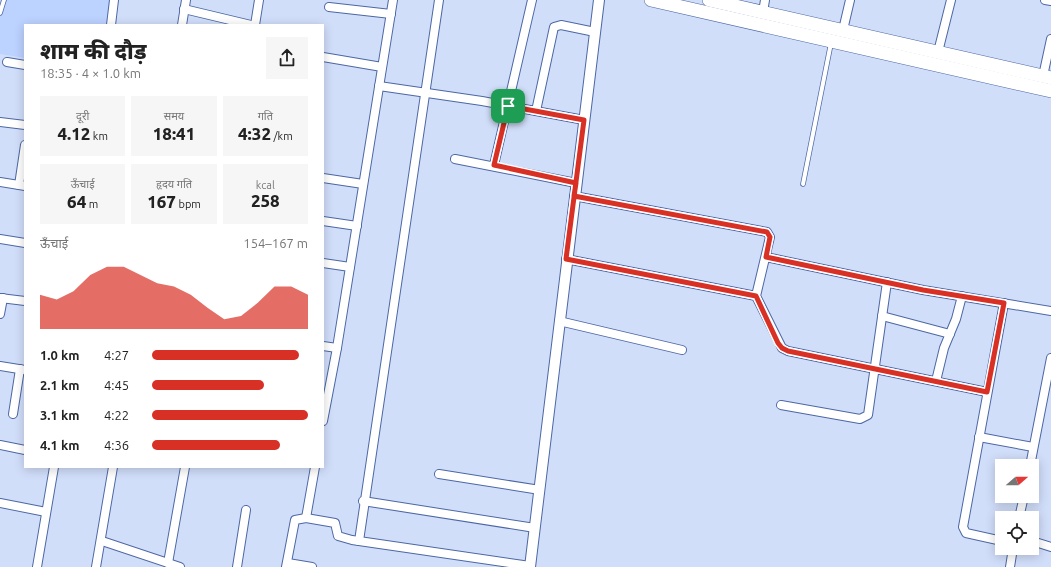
<!DOCTYPE html>
<html lang="hi">
<head>
<meta charset="utf-8">
<style>
	:root { --surface:#fff; --page:#f6f6f6; --text:#222; --muted:#767676; --accent:#d93025 }
	body { margin:0; font-family:Ubuntu,"Noto Sans Devanagari",sans-serif; background:var(--page); color:var(--text); height:100vh; display:flex; flex-direction:column; font-size:15px; white-space:nowrap }
	* { box-sizing:border-box; margin:0 }
	p { font-size:13px; color:var(--muted) }
	.icon { flex:none; width:22px; height:22px; fill:none; stroke:currentColor; stroke-width:2; stroke-linecap:round; stroke-linejoin:round }
	.map { position:relative; flex:1; overflow:hidden }
	.panel { position:absolute; left:24px; top:24px; width:300px; height:444px; display:flex; flex-direction:column; background:var(--surface); border-radius:0px; box-shadow:0 2px 10px #0003 }
	.panel>* { flex:none }
	.needle { width:26px; rotate:70deg }
	.buttons { position:absolute; left:995px; top:459px; display:grid; gap:8px }
	.buttons a { display:grid; place-items:center; width:44px; height:44px; border-radius:0px; background:var(--surface); box-shadow:0 2px 10px #0003; font-size:20px }
	.pin { position:absolute; display:grid; place-items:center; width:34px; height:34px; color:#fff; margin:-17px; border-radius:8px; box-shadow:0 2px 6px #0006 }
	.round { display:grid; place-items:center; flex:none; width:42px; height:42px; border-radius:0px; background:var(--page) }
	.headline { display:flex; align-items:center; justify-content:space-between; height:68px; padding:0 16px }
	h1 { font-size:22px; font-weight:800; line-height:30px }
	.metrics { display:grid; grid-template-columns:repeat(3,1fr); gap:6px; height:68px; padding:4px 16px }
	.metrics div { display:grid; align-content:center; border-radius:0px; background:var(--page); text-align:center }
	.metrics b { font-size:17px; font-weight:800 }
	.metrics small { font-size:11px; font-weight:400 }
	.metrics p { font-size:11px }
	.chart { height:112px; padding:8px 16px }
	.chart p { display:flex; justify-content:space-between }
	.chart svg { width:100%; height:72px; margin-top:4px; fill:var(--accent); opacity:.7 }
	ul { padding:0 16px; list-style:none; font-size:13px }
	li { display:grid; grid-template-columns:64px 48px 1fr; align-items:center; height:30px }
	li i { height:10px; border-radius:5px; background:var(--accent) }
	.map>svg:first-child { display:block }
	.built { fill:#bcd2ff }
	.lines { fill:none; stroke-linecap:round; stroke-linejoin:round }
	.service-casing { stroke:#4c67a4; stroke-width:5.5 }
	.minor-casing { stroke:#4c67a4; stroke-width:10 }
	.tertiary-casing { stroke:#4c67a4; stroke-width:12 }
	.primary-casing { stroke:#4c67a4; stroke-width:14 }
	.service { stroke:#fff; stroke-width:4 }
	.minor { stroke:#fff; stroke-width:8 }
	.tertiary { stroke:#fff; stroke-width:10 }
	.primary { stroke:#fff; stroke-width:13 }
	.route-casing { stroke:#fff; stroke-width:8 }
	.route { stroke:#d93025; stroke-width:5 }
</style>
</head>
<body>
<div class="map">
<svg width="1051" height="567" viewBox="0 0 1051 567">
	<rect width="100%" height="100%" fill="#d1defa"/>
	<path class="built" d="M0 0H114L110 25H25V58L0 54Z"/>
	<g class="lines">
		<defs>
			<g id="service">
				<path d="M0 13 4 0"/>
				<path d="M803 184 831 43"/>
			</g>
			<g id="minor">
				<path d="M1045 0 1051 1"/>
				<path d="M329 7 391 14"/>
				<path d="M184 9 251 25"/>
				<path d="M763 12 765 0"/>
				<path d="M111 25 114 0"/>
				<path d="M182 25 186 0"/>
				<path d="M255 25 259 0"/>
				<path d="M843 30 850 0"/>
				<path d="M938 52 951 0"/>
				<path d="M323 57 382 67"/>
				<path d="M7 62 25 65"/>
				<path d="M1043 76 1051 39"/>
				<path d="M379 86 482 101 584 120"/>
				<path d="M536 111 554 27 561 25 595 32"/>
				<path d="M0 122 25 125"/>
				<path d="M455 159 576 183"/>
				<path d="M494 165 532 0"/>
				<path d="M323 178 363 184"/>
				<path d="M0 182 25 186"/>
				<path d="M19 185 25 145"/>
				<path d="M574 196 767 232 770 237 756 296 782 348 788 351 987 392"/>
				<path d="M323 221 357 226"/>
				<path d="M0 239 25 243"/>
				<path d="M766 257 923 290 1051 311"/>
				<path d="M566 259 756 296"/>
				<path d="M323 263 350 267"/>
				<path d="M0 298 25 301"/>
				<path d="M0 314 3 298"/>
				<path d="M882 316 950 334"/>
				<path d="M559 321 682 350"/>
				<path d="M323 346 337 348"/>
				<path d="M0 366 25 370"/>
				<path d="M936 381 944 348 956 319 962 296"/>
				<path d="M781 405 860 419 868 415 887 282"/>
				<path d="M13 414 20 369"/>
				<path d="M323 421 337 348 393 0"/>
				<path d="M979 437 1033 447"/>
				<path d="M0 445 25 450"/>
				<path d="M1030 466 1051 358"/>
				<path d="M439 474 540 490"/>
				<path d="M363 501 535 528"/>
				<path d="M0 503 46 512"/>
				<path d="M306 518 315 467"/>
				<path d="M1019 518 1024 496"/>
				<path d="M102 541 180 567"/>
				<path d="M359 541 439 0"/>
				<path d="M1002 541 966 533 963 527 1004 303"/>
				<path d="M1032 541 1051 547"/>
				<path d="M168 563 185 467"/>
				<path d="M288 563 312 567"/>
				<path d="M37 567 54 467"/>
				<path d="M96 567 113 467"/>
				<path d="M237 567 246 510"/>
				<path d="M286 567 295 520 306 518 335 523 338 536 352 540 530 566"/>
				<path d="M1010 567 1013 548"/>
			</g>
			<path id="tertiary" d="M530 567 599 0"/>
			<g id="primary">
				<path d="M651 0 1051 91"/>
				<path d="M709 0 1051 78"/>
			</g>
		</defs>
		<use href="#service" class="service-casing"/>
		<use href="#minor" class="minor-casing"/>
		<use href="#tertiary" class="tertiary-casing"/>
		<use href="#primary" class="primary-casing"/>
		<use href="#service" class="service"/>
		<use href="#minor" class="minor"/>
		<use href="#tertiary" class="tertiary"/>
		<use href="#primary" class="primary"/>
	</g>
	<g class="lines">
		<defs>
			<path id="route" d="M508 106 584 120C578 167 572 213 566 259L756 296 778 343 782 348 788 351 987 392 1004 303 923 290 766 257 770 237 767 232 574 196 576 183 494 165 508 106"/>
		</defs>
		<use href="#route" class="route-casing"/>
		<use href="#route" class="route"/>
	</g>
</svg>
<div class="buttons">
<a><svg class="needle" viewBox="-14 -14 28 28"><path d="M0-13l5 13h-10z" fill="#e53935"/><path d="M0 13l5-13h-10z" fill="#767676"/></svg></a>
<a><svg class="icon" aria-label="locate" viewBox="0 0 24 24"><circle cx="12" cy="12" r="6"/><path d="M12 2v4M12 18v4M2 12h4M18 12h4"/></svg></a>
</div>
<div class="pin" style="left:508px;top:106px;background:#1e9e55"><svg class="icon" aria-label="arrive" viewBox="0 0 24 24"><path d="M6 21V4h12l-3 4 3 4H6"/></svg></div>
<section class="panel">
<div class="headline"><div><h1>शाम की दौड़</h1><p>18:35 · 4 × 1.0 km</p></div><a class="round"><svg class="icon" aria-label="share" viewBox="0 0 24 24"><path d="M12 15V3M7 8l5-5 5 5M5 13v7h14v-7"/></svg></a></div>
<div class="metrics">
<div><p>दूरी</p><b>4.12<small> km</small></b></div>
<div><p>समय</p><b>18:41</b></div>
<div><p>गति</p><b>4:32<small> /km</small></b></div>
</div>
<div class="metrics">
<div><p>ऊँचाई</p><b>64<small> m</small></b></div>
<div><p>हृदय गति</p><b>167<small> bpm</small></b></div>
<div><p>kcal</p><b>258</b></div>
</div>
<div class="chart"><p><span>ऊँचाई</span>154–167 m</p>
<svg viewBox="0 0 160 44" preserveAspectRatio="none"><path d="M0 44V23L10 26L20 21L30 11L40 6L50 6L60 11L70 16L80 18L90 23L100 31L110 38L120 36L130 28L140 18L150 18L160 23V44z"/></svg>
</div>
<ul>
<li><b>1.0 km</b>4:27<i style="width:94%"></i></li>
<li><b>2.1 km</b>4:45<i style="width:72%"></i></li>
<li><b>3.1 km</b>4:22<i style="width:100%"></i></li>
<li><b>4.1 km</b>4:36<i style="width:82%"></i></li>
</ul>
</section>
</div>
</body>
</html>
